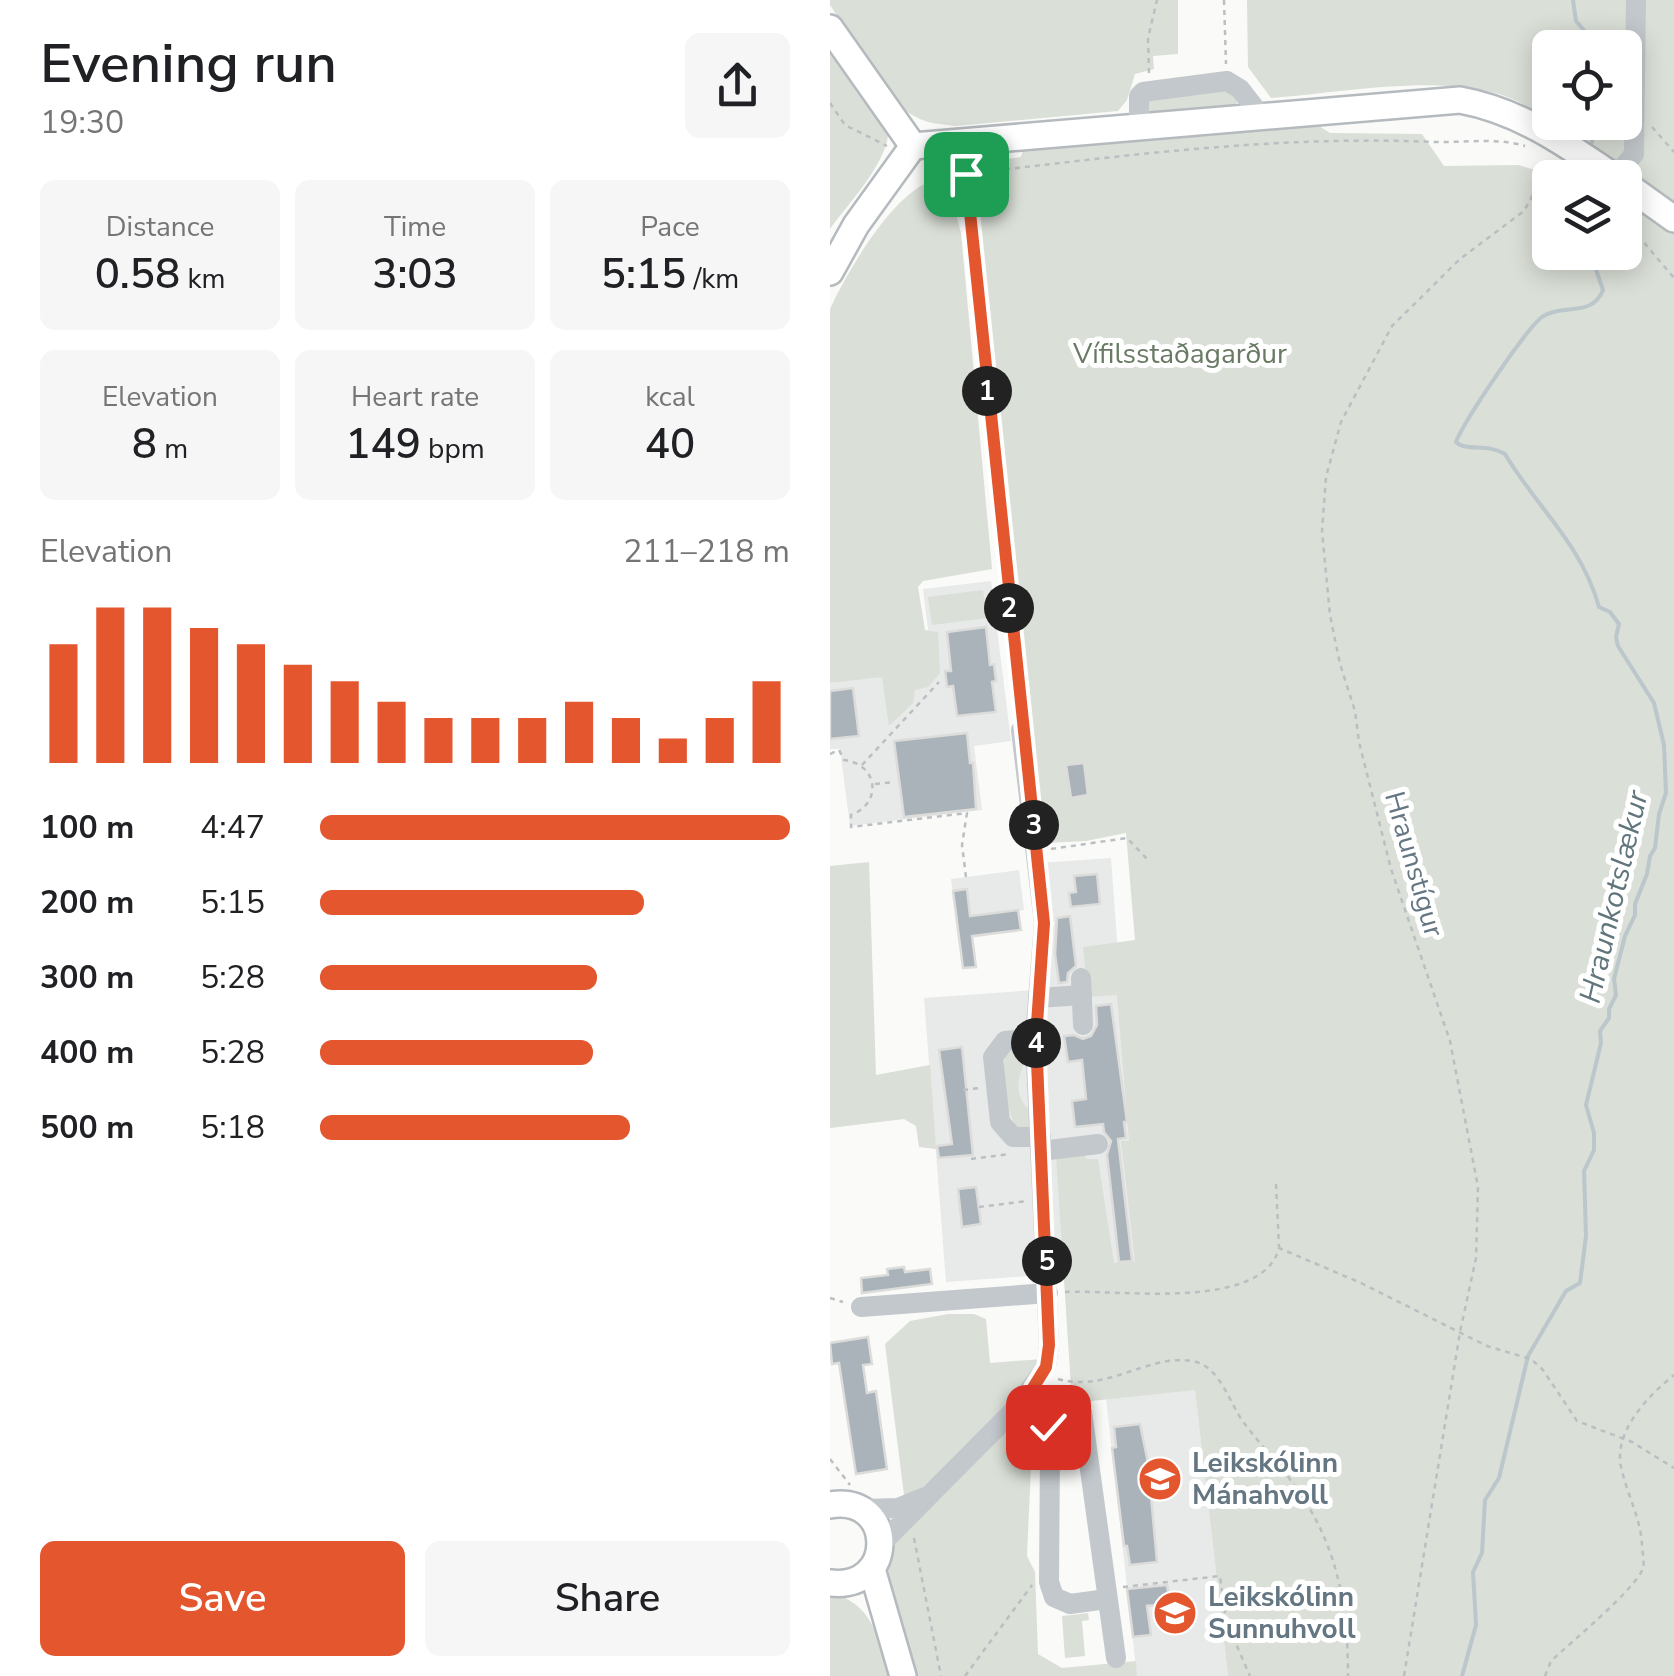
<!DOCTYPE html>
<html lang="en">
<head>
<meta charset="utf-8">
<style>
	:root { --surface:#fff; --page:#f6f6f6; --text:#202124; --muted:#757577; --accent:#e4572e }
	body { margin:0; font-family:"Nunito Sans",sans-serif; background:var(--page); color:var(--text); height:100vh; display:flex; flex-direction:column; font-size:38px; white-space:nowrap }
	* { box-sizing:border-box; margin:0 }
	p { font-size:32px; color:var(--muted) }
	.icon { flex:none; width:55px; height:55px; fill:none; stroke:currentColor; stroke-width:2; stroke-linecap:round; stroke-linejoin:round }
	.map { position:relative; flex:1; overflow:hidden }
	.panel { display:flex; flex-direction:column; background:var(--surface); width:830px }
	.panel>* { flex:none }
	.tools { position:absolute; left:702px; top:30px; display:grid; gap:20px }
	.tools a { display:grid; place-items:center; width:110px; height:110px; border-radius:15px; background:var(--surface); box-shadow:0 5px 25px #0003; font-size:50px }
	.pin { position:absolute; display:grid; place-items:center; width:85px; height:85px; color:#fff; margin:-42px; border-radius:20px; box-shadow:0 5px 15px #0006 }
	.km { position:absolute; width:50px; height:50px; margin:-25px; border-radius:50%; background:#222; color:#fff; font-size:28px; line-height:50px; text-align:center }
	.round { display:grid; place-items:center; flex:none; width:105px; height:105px; border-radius:15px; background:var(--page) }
	.overview { display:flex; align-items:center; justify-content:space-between; height:170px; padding:0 40px }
	h1 { font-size:55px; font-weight:600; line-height:75px }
	.stats { display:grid; grid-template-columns:repeat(3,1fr); gap:15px; height:170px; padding:10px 40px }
	.stats div { display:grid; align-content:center; border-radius:15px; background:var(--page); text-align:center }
	.stats b { font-size:42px; font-weight:600 }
	.stats small { font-size:28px; font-weight:400 }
	.stats p { font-size:28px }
	.chart { height:280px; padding:20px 40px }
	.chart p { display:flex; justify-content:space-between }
	.chart svg { width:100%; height:180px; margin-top:10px; stroke:var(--accent); stroke-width:6 }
	.button { display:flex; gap:20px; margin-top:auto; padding:20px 40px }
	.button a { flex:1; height:115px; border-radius:15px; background:var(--accent); color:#fff; font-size:40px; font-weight:600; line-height:115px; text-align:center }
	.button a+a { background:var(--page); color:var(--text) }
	ul { padding:0 40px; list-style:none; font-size:32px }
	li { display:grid; grid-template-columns:160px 120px 1fr; align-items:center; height:75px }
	li i { height:25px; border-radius:12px; background:var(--accent) }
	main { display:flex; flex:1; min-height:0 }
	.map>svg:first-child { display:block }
	.built { fill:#e8e9e9 }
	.green { fill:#dadfd7 }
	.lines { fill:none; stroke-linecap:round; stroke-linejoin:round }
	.stream { stroke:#bbc7cb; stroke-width:4 }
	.building { fill:#aab3b9; stroke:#dcdcda; stroke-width:2.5 }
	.major-casing { stroke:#b5babe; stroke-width:30 }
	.path { stroke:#bbbfc2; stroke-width:2.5; stroke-dasharray:5 5; stroke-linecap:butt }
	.minor { stroke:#c3c8cc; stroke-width:20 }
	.major { stroke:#fff; stroke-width:25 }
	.route-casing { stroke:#fff; stroke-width:20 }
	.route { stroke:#e4572e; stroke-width:12 }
	.labels { text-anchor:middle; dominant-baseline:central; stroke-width:10; stroke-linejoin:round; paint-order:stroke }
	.park-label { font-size:28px; fill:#687a64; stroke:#fff }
	.street-label { font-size:28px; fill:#657683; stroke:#fff }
	.poi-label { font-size:28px; font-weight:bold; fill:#657683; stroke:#fff; text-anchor:start }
	.water-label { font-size:30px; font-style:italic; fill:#60757c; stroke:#fff }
</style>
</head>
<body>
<main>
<section class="panel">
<div class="overview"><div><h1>Evening run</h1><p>19:30</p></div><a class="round"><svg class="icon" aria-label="share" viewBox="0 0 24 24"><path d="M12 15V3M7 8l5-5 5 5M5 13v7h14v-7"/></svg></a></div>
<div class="stats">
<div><p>Distance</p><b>0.58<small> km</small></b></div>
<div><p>Time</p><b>3:03</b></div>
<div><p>Pace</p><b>5:15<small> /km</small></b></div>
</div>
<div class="stats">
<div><p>Elevation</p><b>8<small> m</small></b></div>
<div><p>Heart rate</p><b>149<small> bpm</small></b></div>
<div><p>kcal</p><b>40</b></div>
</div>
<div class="chart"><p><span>Elevation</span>211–218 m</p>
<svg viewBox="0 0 160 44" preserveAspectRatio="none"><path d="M5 44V15M15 44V6M25 44V6M35 44V11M45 44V15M55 44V20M65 44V24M75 44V29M85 44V33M95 44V33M105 44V33M115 44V29M125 44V33M135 44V38M145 44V33M155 44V24"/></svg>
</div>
<ul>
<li><b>100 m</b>4:47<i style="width:100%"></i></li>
<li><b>200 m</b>5:15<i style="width:69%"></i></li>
<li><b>300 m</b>5:28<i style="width:59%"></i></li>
<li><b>400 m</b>5:28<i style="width:58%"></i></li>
<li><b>500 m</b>5:18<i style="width:66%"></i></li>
</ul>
<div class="button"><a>Save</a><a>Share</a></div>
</section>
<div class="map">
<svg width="844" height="1676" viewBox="0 0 844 1676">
	<rect width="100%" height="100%" fill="#fafaf8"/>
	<g class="built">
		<path d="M161 581 181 741 144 746 152 810 20 826 10 749H0V683L103 670 93 589Z"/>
		<path d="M281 858 311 1268 116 1282 94 998 218 989 209 863Z"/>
		<path d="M189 870 194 910 188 911 191 930 142 938 146 967 133 968 121 879Z"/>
		<path d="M365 1389 398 1676H307L276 1399Z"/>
	</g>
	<g class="green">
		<path d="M0 0H348V54L323 56 324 69 305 74 297 100 288 111 125 126C111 124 98 124 86 117 57 103 20 34 0 5Z"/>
		<path d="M417 0H844V205L721 123 795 122V48H720V122C707 114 694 103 680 98 616 72 510 93 441 98L418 67Z"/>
		<path d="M0 46C15 67 46 100 56 122 69 151 17 205 0 229Z"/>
		<path d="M400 87 409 100 402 108 318 114 316 99Z"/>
		<path d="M469 113 500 133 592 134 614 166 688 165 709 171 719 170 726 177 720 178V252H795V222L818 204 844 224V1676H398L365 1390 242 1403 226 1156 251 1152 257 1159H268L284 1263 305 1262 291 1141H299L287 995 258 997 253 947 305 940 296 833 256 841 215 843 142 164 191 157 196 138Z"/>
		<path d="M102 181C121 189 126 214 131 233L162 569 93 581 88 587 95 630 108 632 110 673 98 687 85 690 83 703 59 726 52 677 0 683V309C17 272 63 193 102 181Z"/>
		<path d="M153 590 157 618 102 625 98 597Z"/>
		<path d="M39 862 46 1075 100 1065 106 1149 89 1147 86 1126 74 1119 0 1128V866Z"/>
		<path d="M192 1046 196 1060C186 1079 184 1099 202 1112L199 1127 189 1130C175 1113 169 1068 178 1047Z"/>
		<path d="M118 1314H144L156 1319 160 1363 212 1359 198 1384 106 1485 75 1503 55 1344 80 1321Z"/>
		<path d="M204 1399 197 1556 205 1572 208 1654 232 1668 306 1661 307 1676H82L52 1584 59 1546Z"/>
		<path d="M0 1592C44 1605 47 1636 60 1676H0Z"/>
		<path d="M258 1613 259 1620 252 1621 255 1656 235 1658 232 1616Z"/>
	</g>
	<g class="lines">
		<g class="stream">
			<path d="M743 0 746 21 769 48"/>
			<path d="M762 142 766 122"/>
			<path d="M749 174 751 178"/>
			<path d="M632 1676 646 1625 643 1572 652 1553 655 1500 669 1478 698 1356 736 1291 750 1283 756 1236 754 1171 764 1150V1133L756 1105 771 1043 770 1031 779 1018V1009L786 995 784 979 795 936 805 915V904L817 874 820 856 825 848 829 814 836 793 834 745 824 703 788 646 786 637 789 624 780 612 769 607C751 543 707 508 675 454 658 443 636 452 626 442 634 421 696 329 712 317 733 303 762 318 773 290L760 252"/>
		</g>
	</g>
	<g class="building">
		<path d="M156 627 160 665 164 664 166 681 162 682 166 712 127 716 123 686 117 687 115 671H121L117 632Z"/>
		<path d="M23 688 29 736 0 739V691Z"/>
		<path d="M137 733 140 763H143L146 809 74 817 64 741Z"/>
		<path d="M254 763 258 795 241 798 236 765Z"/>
		<path d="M267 874 270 904 241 907 239 893 246 892 244 876Z"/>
		<path d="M137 889 140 916 188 910 191 930 142 936 146 967 133 968 123 891Z"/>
		<path d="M240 916 246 966 238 973 237 982 229 983 225 954 227 918Z"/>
		<path d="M281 1004 297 1122H294L296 1138 288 1139 302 1261 289 1262 277 1155 281 1141 274 1132 273 1124 245 1127 242 1101 256 1099 252 1060 238 1062 234 1036 244 1035 253 1039 261 1036 267 1025 266 1006Z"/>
		<path d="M132 1047 143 1155 109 1158 107 1146 122 1144 109 1050Z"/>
		<path d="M146 1187 151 1224 132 1227 128 1189Z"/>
		<path d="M74 1267 75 1272 100 1269 102 1284 32 1293 31 1278 58 1275 57 1269Z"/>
		<path d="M38 1337 42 1364 33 1365 37 1393 46 1391 57 1469 26 1474 9 1363 2 1364 0 1343Z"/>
		<path d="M310 1424 318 1463 327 1562 300 1565 297 1546H294L282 1448 286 1447 284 1427Z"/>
		<path d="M337 1585 340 1604 317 1606 321 1635 303 1637 297 1589Z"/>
	</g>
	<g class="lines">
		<defs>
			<g id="major">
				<path d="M0 28 83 146"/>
				<path d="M83 146 630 100C690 111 736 144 786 178"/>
				<path d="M795 184 844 219"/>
				<path d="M0 272 26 225 83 146"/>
				<path d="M0 1505C66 1494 67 1591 0 1583"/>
				<path d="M42 1569 73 1676"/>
			</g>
		</defs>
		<use href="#major" class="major-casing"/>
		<g class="path">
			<path d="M394 0 396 64"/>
			<path d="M319 73 318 38 327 0"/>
			<path d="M0 103 15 125 57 146"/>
			<path d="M822 127 844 152"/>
			<path d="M134 163 189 712"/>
			<path d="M107 164 136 174C291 156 447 135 603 142 634 143 665 137 695 146"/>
			<path d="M795 220 844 278"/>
			<path d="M0 754 9 750 14 760C48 764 53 803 21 815V827L137 813 132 845 136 877"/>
			<path d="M32 765 109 682"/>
			<path d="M45 784 64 782"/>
			<path d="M221 849 297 838 319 861"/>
			<path d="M133 1090 150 1088"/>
			<path d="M141 1159 180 1154"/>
			<path d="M446 1184 449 1247"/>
			<path d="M149 1207 197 1201"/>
			<path d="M235 1292C286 1289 433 1312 449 1248L531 1283 657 1346 701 1359 713 1370 747 1421 802 1442 844 1468"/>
			<path d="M0 1298 13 1302"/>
			<path d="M228 1379C277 1393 317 1354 362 1361 390 1365 399 1403 414 1423 432 1447 454 1469 471 1495 509 1551 518 1610 518 1676"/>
			<path d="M230 1397 246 1384"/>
			<path d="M0 1459 20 1485"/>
			<path d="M84 1538 111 1676"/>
			<path d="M293 1587 390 1576 396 1621 420 1676"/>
			<path d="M135 1676 202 1585"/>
			<path d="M574 1676 630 1332 646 1258 648 1187 620 1041 561 869 529 742 525 711 510 664 500 615 492 531 496 477 511 422 562 326 630 259 694 211 704 193 734 166"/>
			<path d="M715 1676 721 1661C739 1644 807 1588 813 1568 815 1562 812 1551 812 1545 811 1520 798 1496 792 1471 781 1433 818 1396 844 1375"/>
		</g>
		<g class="minor">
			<path d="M309 127V96L313 92 397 81 410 89 431 116"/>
			<path d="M785 177 804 154 806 0"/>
			<path d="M251 978 253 1025"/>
			<path d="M208 998 252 995"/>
			<path d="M205 1038 175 1041 163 1057 170 1122 183 1137H211"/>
			<path d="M211 1151 268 1144"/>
			<path d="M31 1307 218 1293"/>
			<path d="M203 1388 211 1394 216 1406 220 1449 219 1582 224 1597 240 1604 277 1599"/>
			<path d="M252 1412 286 1658"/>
			<path d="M32 1509 68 1508 95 1497"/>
			<path d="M51 1544 187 1407 216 1367 219 1345 205 1038 214 923 191 730"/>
		</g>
		<use href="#major" class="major"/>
	</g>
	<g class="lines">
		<defs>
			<path id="route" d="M136 174 214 923 206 1038 219 1345 216 1367 203 1388 214 1399 218 1427"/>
		</defs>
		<use href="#route" class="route-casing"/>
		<use href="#route" class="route"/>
	</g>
	<defs>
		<symbol id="school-disc" viewBox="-11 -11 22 22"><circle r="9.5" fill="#e4572e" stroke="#fff"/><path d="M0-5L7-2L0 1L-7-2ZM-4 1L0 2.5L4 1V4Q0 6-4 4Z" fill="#fff"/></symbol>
	</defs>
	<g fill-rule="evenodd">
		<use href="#school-disc" x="305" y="1454" width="50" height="50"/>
		<use href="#school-disc" x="320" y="1588" width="50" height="50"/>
	</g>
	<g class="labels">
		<g class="park-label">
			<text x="350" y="354">Vífilsstaðagarður</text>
		</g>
		<g class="street-label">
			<text transform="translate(584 864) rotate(74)">Hraunstígur</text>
		</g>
		<g class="poi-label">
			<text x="362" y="1463">Leikskólinn<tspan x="362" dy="32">Mánahvoll</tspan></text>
			<text x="378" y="1597">Leikskólinn<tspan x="378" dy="32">Sunnuhvoll</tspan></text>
		</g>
		<g class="water-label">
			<text transform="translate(784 897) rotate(-77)">Hraunkotslækur</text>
		</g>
	</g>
</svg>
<div class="tools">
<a><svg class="icon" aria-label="locate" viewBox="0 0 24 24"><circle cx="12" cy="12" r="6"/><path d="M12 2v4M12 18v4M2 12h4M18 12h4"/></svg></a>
<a><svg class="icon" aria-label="layers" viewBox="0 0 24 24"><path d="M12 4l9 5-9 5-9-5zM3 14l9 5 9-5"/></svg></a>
</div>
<div class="pin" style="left:136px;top:174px;background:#1e9e55"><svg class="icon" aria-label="arrive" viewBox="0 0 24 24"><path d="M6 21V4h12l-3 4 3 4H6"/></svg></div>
<div class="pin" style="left:218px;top:1427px;background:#d93025"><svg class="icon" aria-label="check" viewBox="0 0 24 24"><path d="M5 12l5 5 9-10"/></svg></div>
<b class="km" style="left:157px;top:391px">1</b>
<b class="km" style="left:179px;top:608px">2</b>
<b class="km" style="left:204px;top:825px">3</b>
<b class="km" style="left:206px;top:1043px">4</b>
<b class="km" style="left:217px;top:1261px">5</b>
</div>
</main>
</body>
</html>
